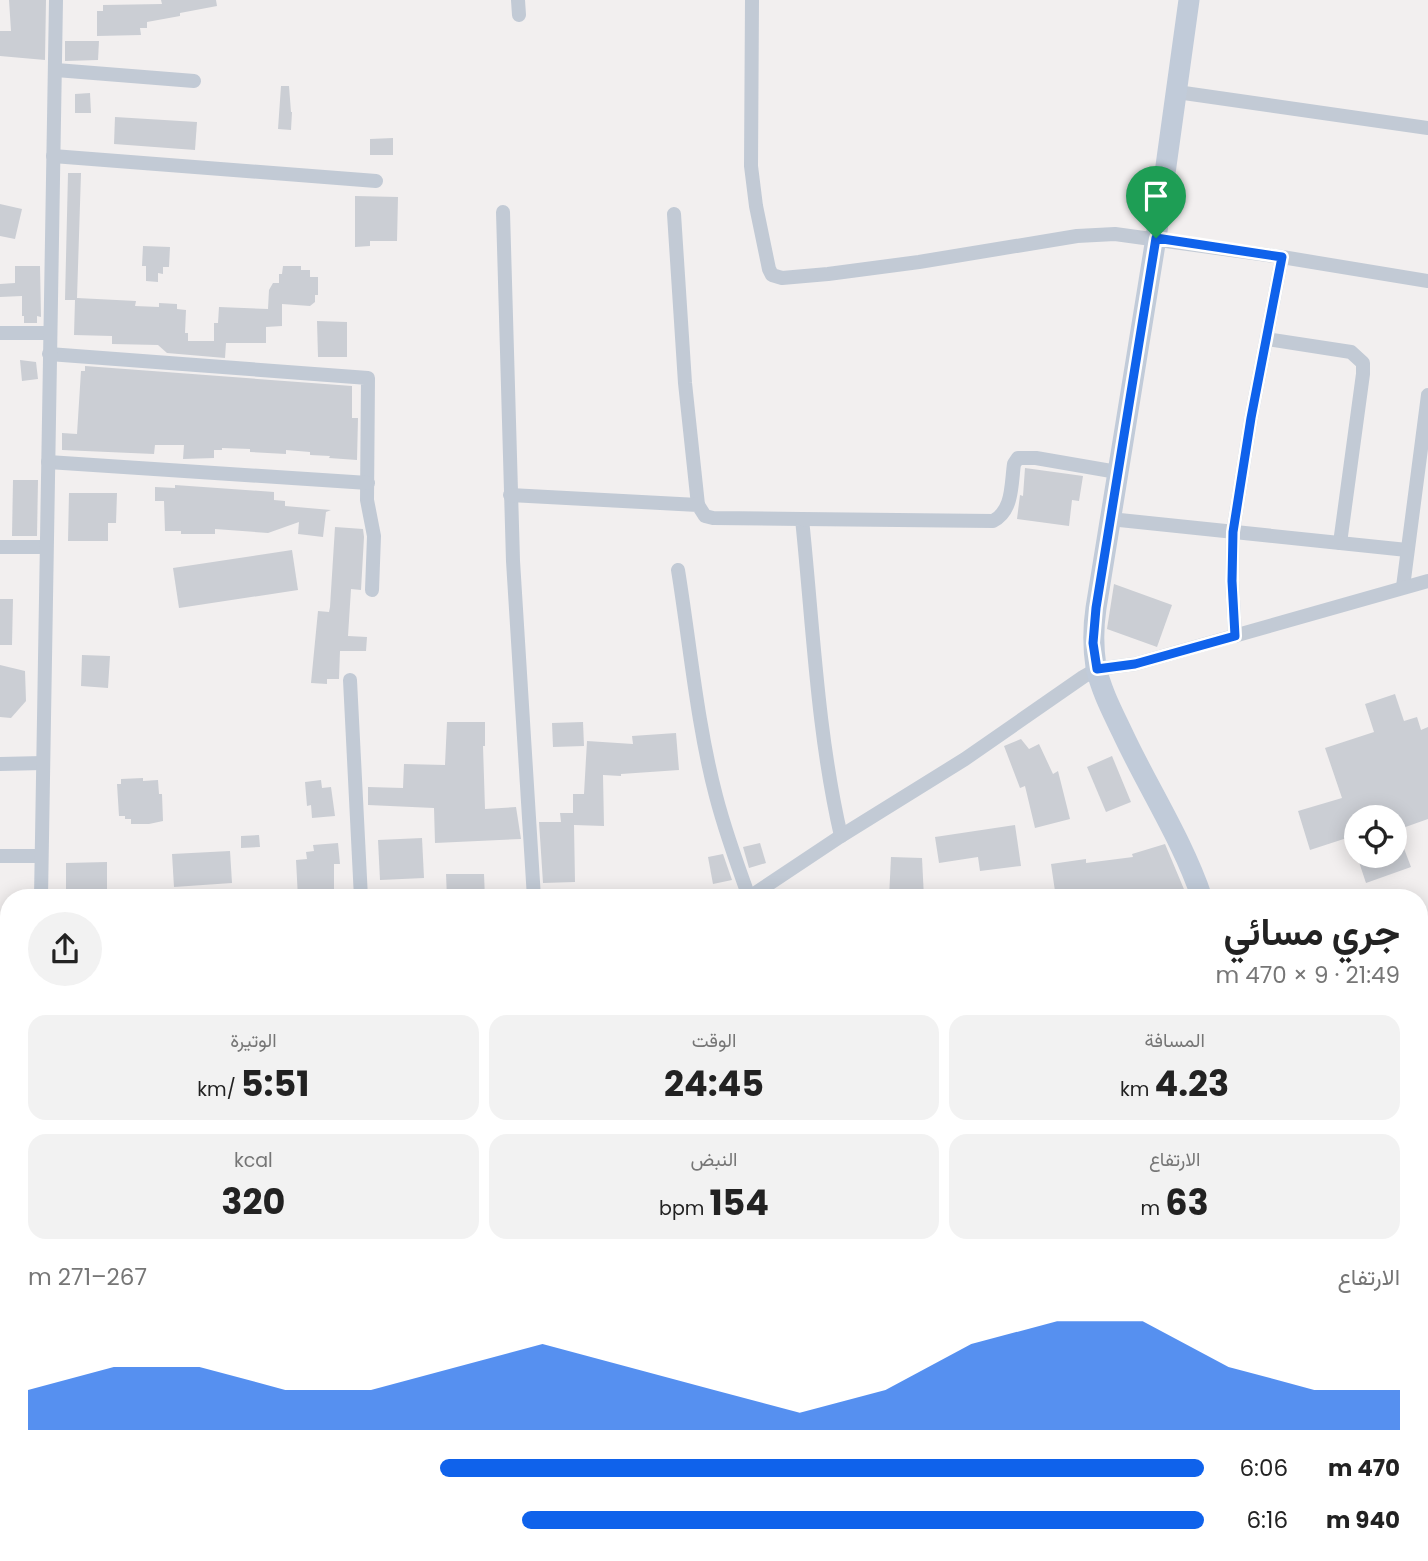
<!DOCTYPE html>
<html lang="ar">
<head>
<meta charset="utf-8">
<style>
	:root { --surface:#fff; --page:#f2f2f2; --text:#222; --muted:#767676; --accent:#0f62eb }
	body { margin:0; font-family:Poppins,Vazirmatn,sans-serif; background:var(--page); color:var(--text); direction:rtl; height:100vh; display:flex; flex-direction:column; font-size:26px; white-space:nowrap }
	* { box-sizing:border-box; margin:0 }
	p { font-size:23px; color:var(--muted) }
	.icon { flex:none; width:38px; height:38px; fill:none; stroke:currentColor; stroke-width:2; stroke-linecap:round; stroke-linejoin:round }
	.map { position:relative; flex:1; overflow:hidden; direction:ltr }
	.drawer { position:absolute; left:0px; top:889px; width:1428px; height:672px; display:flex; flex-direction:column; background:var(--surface); border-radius:28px 28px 0 0; box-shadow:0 4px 18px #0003; direction:rtl }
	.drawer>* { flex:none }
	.controls { position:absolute; left:1344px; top:805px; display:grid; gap:14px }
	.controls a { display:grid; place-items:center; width:63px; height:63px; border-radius:50%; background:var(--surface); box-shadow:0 4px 18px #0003; font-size:35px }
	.pin { position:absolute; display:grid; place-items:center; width:60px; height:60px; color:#fff; margin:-72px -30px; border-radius:50% 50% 50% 0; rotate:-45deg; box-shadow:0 0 7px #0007 }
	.pin .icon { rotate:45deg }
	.round { display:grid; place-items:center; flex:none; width:74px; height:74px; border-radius:37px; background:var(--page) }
	.summary { display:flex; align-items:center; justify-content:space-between; height:119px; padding:0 28px }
	h1 { font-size:38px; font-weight:700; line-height:52px }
	.stats { display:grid; grid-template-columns:repeat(3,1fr); gap:10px; height:119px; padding:7px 28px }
	.stats div { display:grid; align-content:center; border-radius:18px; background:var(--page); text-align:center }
	.stats b { font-size:35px; font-weight:700 }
	.stats small { font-size:19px; font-weight:400 }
	.stats p { font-size:19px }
	.chart { height:196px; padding:14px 28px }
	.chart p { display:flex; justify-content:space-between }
	.chart svg { width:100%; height:126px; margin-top:7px; fill:var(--accent); opacity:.7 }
	ul { padding:0 28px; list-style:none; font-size:23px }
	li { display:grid; grid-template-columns:112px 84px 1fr; align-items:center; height:52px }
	li i { height:18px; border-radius:9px; background:var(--accent) }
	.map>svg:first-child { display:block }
	.building { fill:#cbced4 }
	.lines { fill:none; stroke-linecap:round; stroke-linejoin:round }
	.street { stroke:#c2cad5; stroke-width:14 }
	.secondary { stroke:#c1cbd9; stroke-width:21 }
	.route-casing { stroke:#fff; stroke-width:14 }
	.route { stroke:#0f62eb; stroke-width:9 }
</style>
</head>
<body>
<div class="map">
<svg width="1428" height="1561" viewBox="0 0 1428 1561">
	<rect width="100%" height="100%" fill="#f2efef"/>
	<g class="building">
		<path d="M9 0H46L45 60 0 56V31H11Z"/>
		<path d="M161 0H216L217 6 180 13V16L147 22V28H140L141 35 97 36V11H103V5L162 4Z"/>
		<path d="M65 41H99L98 60 65 61Z"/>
		<path d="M281 86H289L291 112H292L291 130 278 129Z"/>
		<path d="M90 93 91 113H75V94Z"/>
		<path d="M115 117 197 122 195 150 114 144Z"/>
		<path d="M393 138V155H370V139Z"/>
		<path d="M68 173H81L77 298 136 301 135 306 159 307V303L177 304V309L186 310 185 333H188V341H214V323H218L219 307 268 309 269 290 273 283H279V274H282L283 266H301V270H310V277H318V295H315V302L310 306 282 304V326L266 327V343H226L225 358 167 353 158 345 112 344V336L74 335 75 300H65Z"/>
		<path d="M355 196 398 197 397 241H370V246L355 247Z"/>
		<path d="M0 204 22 209 15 239 0 236Z"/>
		<path d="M143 246 170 247 169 267H163V274L158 273V282L146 281V266H142Z"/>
		<path d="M15 266H40L41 317 37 316V323H24V316H22V296L0 297V284L15 283Z"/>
		<path d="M317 321 347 322V357H318Z"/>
		<path d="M20 360 36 362 38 379 22 381Z"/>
		<path d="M85 366 352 386V418H358L357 460 329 458 330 456 310 455V452L286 450V454L250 452V449L222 448V450H214V458L183 459 184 445H155L154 454 62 450V433L77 434 81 371H85Z"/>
		<path d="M1025 468 1083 476 1079 501 1072 500 1069 526 1017 519 1020 495 1023 496Z"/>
		<path d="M13 480H38L37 536H12Z"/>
		<path d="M175 485 274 492V500L285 501V506L331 510 326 512 323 537 298 534 299 522 268 533 215 529V534H181V531H165L164 501H155V487L175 488Z"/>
		<path d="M69 493H117L116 523H108V541H68Z"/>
		<path d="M335 527 363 529 364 537 361 590 351 589 348 636 367 637 366 651H340L339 679H327V684L311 683 318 611 329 612 330 607Z"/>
		<path d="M292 550 298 590 179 608 173 568Z"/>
		<path d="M1114 584 1172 605 1157 647 1107 629Z"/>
		<path d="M0 599H13L12 645H0Z"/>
		<path d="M82 655 110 656 108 688 81 686Z"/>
		<path d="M0 665 25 671 26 701 11 718 0 717Z"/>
		<path d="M1395 694 1404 721 1417 717 1421 730 1428 727V819L1397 830 1411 867 1366 883 1357 856H1395V817H1356V835L1310 850 1298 811 1342 798 1325 748 1374 732 1365 704Z"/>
		<path d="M447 722H485V746H483L485 809 516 807 521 839 435 843 434 808 368 805V787L403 788 404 764 445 765Z"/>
		<path d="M583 722 584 746 553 747 552 723Z"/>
		<path d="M676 733 679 770 621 774V776L603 775 604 826 574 825 575 882 543 883 539 822H561L560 813H573V794H584L587 741 633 744 632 736Z"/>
		<path d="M1021 739 1029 749 1039 744 1053 774 1058 771 1070 819 1035 828 1025 786 1020 788 1004 746Z"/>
		<path d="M1112 756 1131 802 1106 812 1087 767Z"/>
		<path d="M143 778V781L158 780 159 794H162L163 821 149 824H131V819H125V816H119L117 784H121V779Z"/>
		<path d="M321 780 322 788 331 787 335 816 312 818 311 805 307 806 305 782Z"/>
		<path d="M1015 825 1021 866 980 871 978 857 939 863 935 837Z"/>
		<path d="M259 835 260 847 241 848V836Z"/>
		<path d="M422 838 424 878 380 880 378 840Z"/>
		<path d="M338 843 340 864H334V895L330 896V898H298L296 860 307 859 306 852 314 851 313 845Z"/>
		<path d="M760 843 766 863 749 868 743 847Z"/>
		<path d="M1165 844 1186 894 1173 898H1146L1144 891 1101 897 1100 894 1056 898 1051 864 1086 859V863L1133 857 1132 854Z"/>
		<path d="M230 851 232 883 174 887 172 854Z"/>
		<path d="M723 854 732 880 713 884 708 857Z"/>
		<path d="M891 857 922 858 924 898H889Z"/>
		<path d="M107 862V898H66V863Z"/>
		<path d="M446 874H484L485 898H447Z"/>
	</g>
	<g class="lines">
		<g class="street">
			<path d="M518 0 519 15"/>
			<path d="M752 0 751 166 756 206 769 269 772 275 782 278 828 274 919 262 1077 236 1115 234 1282 257 1428 281"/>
			<path d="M56 70 194 81"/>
			<path d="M1177 92 1428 128"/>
			<path d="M53 156 376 181"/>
			<path d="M503 212 513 561 534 898"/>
			<path d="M674 214 685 383 698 505"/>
			<path d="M0 333H50"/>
			<path d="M1267 339 1351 352 1363 363V374L1340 543"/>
			<path d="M49 354 368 378 367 500 374 536 372 590"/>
			<path d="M48 462 368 483"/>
			<path d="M510 495 698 505 705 516 713 518 802 519C813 624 817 732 841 836"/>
			<path d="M802 519 993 521C1013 511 1011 485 1014 464L1018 458H1036L1117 472"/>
			<path d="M1110 519 1407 550"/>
			<path d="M0 547H46"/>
			<path d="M678 570C690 644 697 724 716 796 725 831 737 864 749 897"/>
			<path d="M1403 587 1428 395"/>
			<path d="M1235 636 1232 581 1233 532 1251 418 1282 257"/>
			<path d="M350 680 361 898"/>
			<path d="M0 764 43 763"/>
			<path d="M0 856H41"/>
			<path d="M41 898 56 0"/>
			<path d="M748 898 841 836 965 759 1083 677 1097 669 1135 664 1428 581"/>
			<path d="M0 1004 9 1003"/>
			<path d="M1419 1063 1428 1062"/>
			<path d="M0 1186 9 1185"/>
			<path d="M1419 1265 1428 1262"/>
			<path d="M0 1269 9 1266"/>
			<path d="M0 1389 9 1375"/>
			<path d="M1419 1466 1428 1464"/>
			<path d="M188 1552 189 1561"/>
			<path d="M384 1552V1561"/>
		</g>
		<g class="secondary">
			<path d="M1189 0 1156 238 1096 608C1093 628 1093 647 1096 667 1101 690 1112 711 1122 732 1148 788 1182 839 1202 898"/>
			<path d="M1234 1552V1561"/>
		</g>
	</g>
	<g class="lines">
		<defs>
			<path id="route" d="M1156 238 1282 257 1251 418 1233 532 1232 581 1235 636 1135 664 1097 669 1093 643 1096 608Z"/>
		</defs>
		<use href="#route" class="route-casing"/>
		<use href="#route" class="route"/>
	</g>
</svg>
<div class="controls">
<a><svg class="icon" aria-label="locate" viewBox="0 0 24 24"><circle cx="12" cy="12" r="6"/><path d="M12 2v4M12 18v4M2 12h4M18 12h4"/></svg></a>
</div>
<div class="pin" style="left:1156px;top:238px;background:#1e9e55"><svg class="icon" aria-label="arrive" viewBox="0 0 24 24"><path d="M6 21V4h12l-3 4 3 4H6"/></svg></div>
<section class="drawer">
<div class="summary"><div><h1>جري مسائي</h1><p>21:49 · 9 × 470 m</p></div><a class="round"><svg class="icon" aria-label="share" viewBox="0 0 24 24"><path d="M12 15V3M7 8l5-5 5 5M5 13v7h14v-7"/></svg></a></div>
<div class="stats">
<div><p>المسافة</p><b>4.23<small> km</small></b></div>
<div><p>الوقت</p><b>24:45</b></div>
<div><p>الوتيرة</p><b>5:51<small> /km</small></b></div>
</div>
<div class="stats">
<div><p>الارتفاع</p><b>63<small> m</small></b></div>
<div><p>النبض</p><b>154<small> bpm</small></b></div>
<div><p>kcal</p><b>320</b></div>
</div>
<div class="chart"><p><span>الارتفاع</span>267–271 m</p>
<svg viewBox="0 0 160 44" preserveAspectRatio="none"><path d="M0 44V30L10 22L20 22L30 30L40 30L50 22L60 14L70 22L80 30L90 38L100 30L110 14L120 6L130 6L140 22L150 30L160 30V44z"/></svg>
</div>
<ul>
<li><b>470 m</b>6:06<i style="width:65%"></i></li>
<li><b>940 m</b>6:16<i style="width:58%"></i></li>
</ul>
</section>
</div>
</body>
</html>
